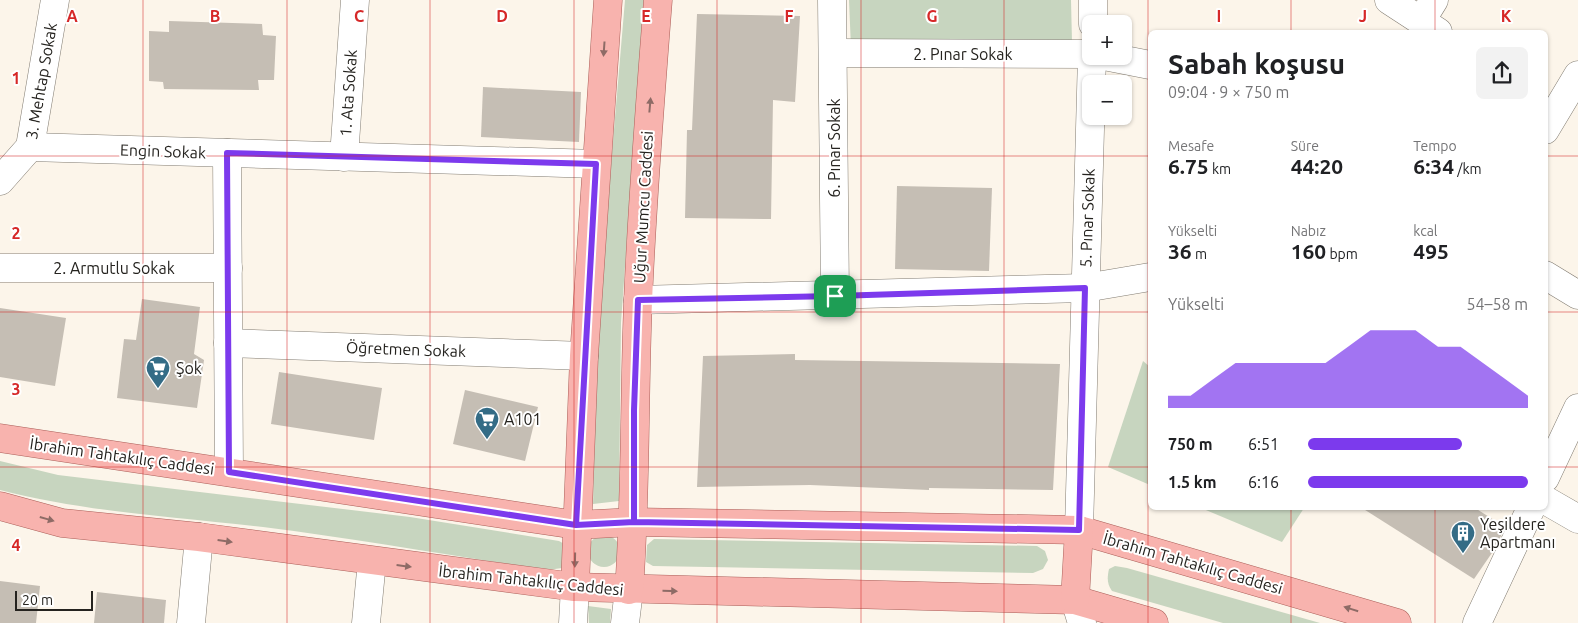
<!DOCTYPE html>
<html lang="tr">
<head>
<meta charset="utf-8">
<style>
	:root { --surface:#fff; --page:#f2f2f2; --text:#202124; --muted:#757577; --accent:#7c3aed }
	body { margin:0; font-family:Ubuntu,sans-serif; background:var(--page); color:var(--text); height:100vh; display:flex; flex-direction:column; font-size:19px; white-space:nowrap }
	* { box-sizing:border-box; margin:0 }
	p { font-size:16px; color:var(--muted) }
	.icon { flex:none; width:28px; height:28px; fill:none; stroke:currentColor; stroke-width:2; stroke-linecap:round; stroke-linejoin:round }
	.map { position:relative; flex:1; overflow:hidden }
	.side { position:absolute; left:1148px; top:30px; width:400px; height:480px; display:flex; flex-direction:column; background:var(--surface); border-radius:8px; box-shadow:0 1px 4px #0004 }
	.side>* { flex:none }
	.fabs { position:absolute; left:1082px; top:15px; display:grid; gap:10px }
	.fabs a { display:grid; place-items:center; width:50px; height:50px; border-radius:8px; background:var(--surface); box-shadow:0 1px 4px #0004; font-size:25px }
	.scale { position:absolute; left:15px; bottom:12px; width:78px; box-sizing:border-box; padding-left:5px; border:2px solid #25231f; border-top:0; font-size:14px; line-height:18px; white-space:nowrap; color:#25231f; -webkit-text-stroke:4px #fff; paint-order:stroke }
	.pin { position:absolute; display:grid; place-items:center; width:42px; height:42px; color:#fff; margin:-21px; border-radius:10px; box-shadow:0 2px 8px #0006 }
	.round { display:grid; place-items:center; flex:none; width:52px; height:52px; border-radius:8px; background:var(--page) }
	.headline { display:flex; align-items:center; justify-content:space-between; height:85px; padding:0 20px }
	h1 { font-size:28px; font-weight:700; line-height:38px }
	.figures { display:grid; grid-template-columns:repeat(3,1fr); gap:8px; height:85px; padding:5px 20px }
	.figures div { display:grid; align-content:center }
	.figures b { font-size:21px; font-weight:700 }
	.figures small { font-size:14px; font-weight:400 }
	.figures p { font-size:14px }
	.chart { height:140px; padding:10px 20px }
	.chart p { display:flex; justify-content:space-between }
	.chart svg { width:100%; height:90px; margin-top:5px; fill:var(--accent); opacity:.7 }
	ul { padding:0 20px; list-style:none; font-size:16px }
	li { display:grid; grid-template-columns:80px 60px 1fr; align-items:center; height:38px }
	li i { height:12px; border-radius:6px; background:var(--accent) }
	.map>svg:first-child { display:block }
	.green { fill:#c7d5bf }
	.building { fill:#c5beb4 }
	.lines { fill:none; stroke-linecap:round; stroke-linejoin:round }
	.minor-casing { stroke:#837d73; stroke-width:29 }
	.major-casing { stroke:#ab5f59; stroke-width:29 }
	.minor { stroke:#fff; stroke-width:28 }
	.major { stroke:#f8b3ae; stroke-width:28 }
	.oneway { fill:#8e6b66 }
	.route-casing { stroke:#fff; stroke-width:10 }
	.route { stroke:#7c3aed; stroke-width:6 }
	.grid { fill:none; stroke:#d62828; stroke-width:1; stroke-opacity:0.55 }
	.labels { text-anchor:middle; dominant-baseline:central; stroke-width:4; stroke-linejoin:round; paint-order:stroke }
	.street-label { font-size:16px; fill:#25231f; stroke:#fff }
	.poi-label { font-size:16px; fill:#25231f; stroke:#fff; text-anchor:start }
	.grid-label { font-size:16px; text-anchor:middle; font-weight:bold; fill:#d62828; stroke:#fff; stroke-width:4; stroke-linejoin:round; paint-order:stroke }
</style>
</head>
<body>
<div class="map">
<svg width="1578" height="623" viewBox="0 0 1578 623">
	<rect width="100%" height="100%" fill="#fcf5ea"/>
	<g class="green">
		<path d="M625 0H644L621 323 619 501 593 504 598 318Z"/>
		<path d="M849 0H1071L1072 42 851 48Z"/>
		<path d="M1143 361 1150 367V485L1108 467Z"/>
		<path d="M0 461 58 475 410 517 559 541 566 545 562 568 548 570C453 556 358 539 263 527 176 517 85 512 0 490Z"/>
		<path d="M1201 508H1304L1282 542Z"/>
		<circle cx="604" cy="551" r="16"/>
		<path d="M654 539 1037 546 1045 551 1048 560 1043 569 1033 573 653 566 646 562 647 545Z"/>
		<path d="M1115 566 1127 568 1320 623H1223L1112 591C1107 584 1107 578 1109 569Z"/>
		<path d="M588 606 611 609 610 623H589Z"/>
	</g>
	<g class="building">
		<path d="M697 14 800 16 795 102 773 100 771 219 685 218 687 130H692Z"/>
		<path d="M169 21 262 24 263 35 276 36 274 80H258L259 90 164 89 163 82 149 81V31L169 32Z"/>
		<path d="M483 87 581 92 579 142 481 137Z"/>
		<path d="M897 186 992 188 989 271 895 269Z"/>
		<path d="M142 299 200 307 194 354 204 360 197 408 117 398 124 339 136 340Z"/>
		<path d="M0 308 66 318 55 386 0 377Z"/>
		<path d="M795 354V360L1060 364 1053 490 929 488V490L810 485 697 487 703 356Z"/>
		<path d="M279 372 382 388 374 440 271 424Z"/>
		<path d="M465 390 538 407 525 461 453 444Z"/>
		<path d="M1362 508H1475L1505 527 1496 547 1474 579Z"/>
		<path d="M0 581 40 586 36 623H0Z"/>
		<path d="M97 592 166 600 164 623H94Z"/>
	</g>
	<g class="lines">
		<defs>
			<g id="minor">
				<path d="M832 0 835 296"/>
				<path d="M1389 0 1438 32"/>
				<path d="M1421 21 1434 0"/>
				<path d="M1093 24V0"/>
				<path d="M834 53 1091 54"/>
				<path d="M1104 56 1150 65"/>
				<path d="M1545 130 1578 75"/>
				<path d="M30 147 596 164"/>
				<path d="M227 153 229 472"/>
				<path d="M344 157 355 0"/>
				<path d="M0 181 30 147 55 0"/>
				<path d="M0 268H228"/>
				<path d="M1545 275 1578 295"/>
				<path d="M638 300 1085 288 1150 277"/>
				<path d="M228 343 584 356"/>
				<path d="M1545 478 1578 408"/>
				<path d="M1545 500 1578 519"/>
				<path d="M1079 530 1092 56"/>
				<path d="M1075 600 1082 623"/>
				<path d="M191 623 199 537"/>
				<path d="M366 623 372 561"/>
				<path d="M573 623 575 587"/>
				<path d="M625 623 629 590"/>
				<path d="M1477 623 1531 508"/>
			</g>
			<g id="major">
				<path d="M0 438 576 525 634 522 1079 530 1397 623"/>
				<path d="M0 506 62 523 199 537 575 587 1075 600 1154 623"/>
				<path d="M575 587 584 356 608 0"/>
				<path d="M629 590C636 495 634 398 638 302 642 202 650 101 658 0"/>
				<path d="M1075 600 1079 530"/>
			</g>
		</defs>
		<use href="#minor" class="minor-casing"/>
		<use href="#major" class="major-casing"/>
		<use href="#minor" class="minor"/>
		<use href="#major" class="major"/>
	</g>
	<defs><path id="oneway-solid" d="M-6-.8H1V-3.2L6.5 0L1 3.2V.8H-6Z" transform="scale(1.25)"/></defs>
	<g class="oneway">
		<use href="#oneway-solid" transform="translate(604 49) rotate(94)"/>
		<use href="#oneway-solid" transform="translate(650 105) rotate(-85)"/>
		<use href="#oneway-solid" transform="translate(47 519) rotate(16)"/>
		<use href="#oneway-solid" transform="translate(225 541) rotate(8)"/>
		<use href="#oneway-solid" transform="translate(575 560) rotate(91)"/>
		<use href="#oneway-solid" transform="translate(404 566) rotate(7)"/>
		<use href="#oneway-solid" transform="translate(670 591) rotate(1)"/>
		<use href="#oneway-solid" transform="translate(1351 609) rotate(-163)"/>
	</g>
	<g class="lines">
		<defs>
			<path id="route" d="M835 296 638 300 634 410V522L576 525 229 472 227 153 596 164 576 525 634 522 1079 530 1085 288 835 296"/>
		</defs>
		<use href="#route" class="route-casing"/>
		<use href="#route" class="route"/>
	</g>
	<path class="grid" d="M143 0V623M287 0V623M430 0V623M574 0V623M717 0V623M861 0V623M1004 0V623M1148 0V623M1291 0V32M1435 0V32M0 156H1150M1545 156H1578M0 312H1150M1545 312H1578M0 467H1150M1545 467H1578M1291 508V623M1435 508V623"/>
	<defs>
		<symbol id="supermarket-pin" viewBox="-11 -11 22 30"><path d="M0 17L-7.5 6A9.5 9.5 0 1 1 7.5 6Z" fill="#346c86" stroke="#fff"/><path d="M-6-5.5h2.5l.6 2H6L4.5 2H-2.5L-4.4-4H-6ZM-1.5 3.2a1.3 1.3 0 1 0 .1 0ZM3 3.2a1.3 1.3 0 1 0 .1 0Z" fill="#fff"/></symbol>
		<symbol id="building-pin" viewBox="-11 -11 22 30"><path d="M0 17L-7.5 6A9.5 9.5 0 1 1 7.5 6Z" fill="#346c86" stroke="#fff"/><path d="M-4-6H4V6H1V3H-1V6H-4ZM-2.5-4.3h1.7v1.8h-1.7ZM.8-4.3h1.7v1.8H.8ZM-2.5-1h1.7V.8h-1.7ZM.8-1h1.7V.8H.8Z" fill="#fff"/></symbol>
	</defs>
	<g fill-rule="evenodd">
		<use href="#supermarket-pin" x="144" y="354" width="28" height="38"/>
		<use href="#supermarket-pin" x="473" y="405" width="28" height="38"/>
		<use href="#building-pin" x="1449" y="519" width="28" height="38"/>
	</g>
	<g class="labels">
		<g class="street-label">
			<text x="963" y="54">2. Pınar Sokak</text>
			<text transform="translate(41 81) rotate(-80)">3. Mehtap Sokak</text>
			<text transform="translate(348 93) rotate(-86)">1. Ata Sokak</text>
			<text transform="translate(834 148) rotate(-90)">6. Pınar Sokak</text>
			<text transform="translate(163 151) rotate(2)">Engin Sokak</text>
			<text transform="translate(643 207) rotate(-87)">Uğur Mumcu Caddesi</text>
			<text transform="translate(1087 218) rotate(-88)">5. Pınar Sokak</text>
			<text x="114" y="268">2. Armutlu Sokak</text>
			<text transform="translate(406 349) rotate(2)">Öğretmen Sokak</text>
			<text transform="translate(122 456) rotate(8)">İbrahim Tahtakılıç Caddesi</text>
			<text transform="translate(1193 563) rotate(16)">İbrahim Tahtakılıç Caddesi</text>
			<text transform="translate(531 580) rotate(6)">İbrahim Tahtakılıç Caddesi</text>
		</g>
		<g class="poi-label">
			<text x="176" y="368">Şok</text>
			<text x="504" y="419">A101</text>
			<text x="1480" y="524">Yeşildere<tspan x="1480" dy="18">Apartmanı</tspan></text>
		</g>
	</g>
	<g class="grid-label">
		<text x="72" y="22">A</text>
		<text x="215" y="22">B</text>
		<text x="359" y="22">C</text>
		<text x="502" y="22">D</text>
		<text x="646" y="22">E</text>
		<text x="789" y="22">F</text>
		<text x="932" y="22">G</text>
		<text x="1219" y="22">I</text>
		<text x="1363" y="22">J</text>
		<text x="1506" y="22">K</text>
		<text x="16" y="84">1</text>
		<text x="16" y="239">2</text>
		<text x="16" y="395">3</text>
		<text x="16" y="551">4</text>
	</g>
</svg>
<div class="fabs">
<a>+</a>
<a>−</a>
</div>
<div class="scale">20 m</div>
<div class="pin" style="left:835px;top:296px;background:#1e9e55"><svg class="icon" aria-label="arrive" viewBox="0 0 24 24"><path d="M6 21V4h12l-3 4 3 4H6"/></svg></div>
<section class="side">
<div class="headline"><div><h1>Sabah koşusu</h1><p>09:04 · 9 × 750 m</p></div><a class="round"><svg class="icon" aria-label="share" viewBox="0 0 24 24"><path d="M12 15V3M7 8l5-5 5 5M5 13v7h14v-7"/></svg></a></div>
<div class="figures">
<div><p>Mesafe</p><b>6.75<small> km</small></b></div>
<div><p>Süre</p><b>44:20</b></div>
<div><p>Tempo</p><b>6:34<small> /km</small></b></div>
</div>
<div class="figures">
<div><p>Yükselti</p><b>36<small> m</small></b></div>
<div><p>Nabız</p><b>160<small> bpm</small></b></div>
<div><p>kcal</p><b>495</b></div>
</div>
<div class="chart"><p><span>Yükselti</span>54–58 m</p>
<svg viewBox="0 0 160 44" preserveAspectRatio="none"><path d="M0 44V38L10 38L20 30L30 22L40 22L50 22L60 22L70 22L80 14L90 6L100 6L110 6L120 14L130 14L140 22L150 30L160 38V44z"/></svg>
</div>
<ul>
<li><b>750 m</b>6:51<i style="width:70%"></i></li>
<li><b>1.5 km</b>6:16<i style="width:100%"></i></li>
</ul>
</section>
</div>
</body>
</html>
